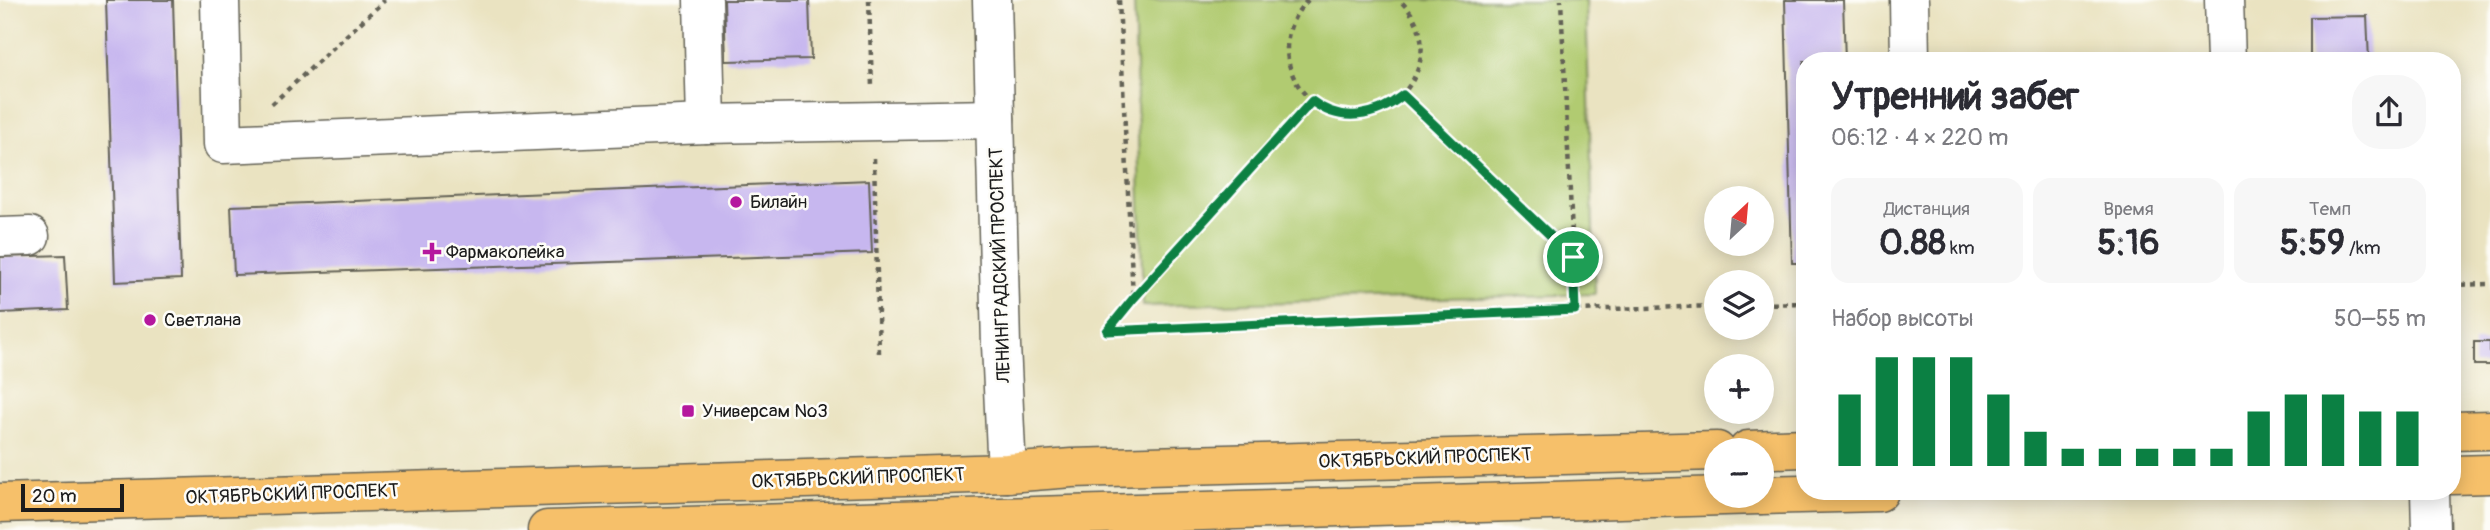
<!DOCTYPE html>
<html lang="ru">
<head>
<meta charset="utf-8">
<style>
	:root { --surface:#fff; --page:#f7f7f7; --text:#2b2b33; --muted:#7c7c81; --accent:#0b8043 }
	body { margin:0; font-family:Pangolin,sans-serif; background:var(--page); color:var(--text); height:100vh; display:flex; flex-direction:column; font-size:26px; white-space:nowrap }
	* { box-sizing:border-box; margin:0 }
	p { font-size:23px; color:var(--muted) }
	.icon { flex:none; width:38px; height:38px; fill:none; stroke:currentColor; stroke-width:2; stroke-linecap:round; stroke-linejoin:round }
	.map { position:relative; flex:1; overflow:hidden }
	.sheet { position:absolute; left:1796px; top:52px; width:665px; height:448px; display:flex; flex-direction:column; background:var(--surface); border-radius:28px; box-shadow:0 4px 18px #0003 }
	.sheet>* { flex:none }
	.needle { width:46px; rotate:26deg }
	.controls { position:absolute; left:1704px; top:186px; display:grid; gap:14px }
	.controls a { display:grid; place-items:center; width:70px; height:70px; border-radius:50%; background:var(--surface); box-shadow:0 4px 18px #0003; font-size:35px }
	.scale { position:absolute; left:21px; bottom:18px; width:103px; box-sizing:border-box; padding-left:7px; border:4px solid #1c1c1c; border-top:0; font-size:19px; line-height:24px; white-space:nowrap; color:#1c1c1c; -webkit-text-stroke:5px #fdfcf7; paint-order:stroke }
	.pin { position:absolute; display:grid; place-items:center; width:60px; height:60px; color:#fff; margin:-30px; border:4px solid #fff; border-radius:50%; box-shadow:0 2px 7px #0007 }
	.round { display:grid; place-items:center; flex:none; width:74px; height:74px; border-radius:28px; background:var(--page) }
	.summary { display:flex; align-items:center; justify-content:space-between; height:119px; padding:0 35px }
	h1 { font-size:38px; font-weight:800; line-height:52px }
	.metrics { display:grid; grid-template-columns:repeat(3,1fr); gap:10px; height:119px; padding:7px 35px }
	.metrics div { display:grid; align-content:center; border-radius:18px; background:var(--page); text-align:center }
	.metrics b { font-size:35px; font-weight:800 }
	.metrics small { font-size:19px; font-weight:400 }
	.metrics p { font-size:19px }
	.chart { height:196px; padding:14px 35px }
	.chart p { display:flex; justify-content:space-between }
	.chart svg { width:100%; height:126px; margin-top:7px; stroke:var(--accent); stroke-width:6 }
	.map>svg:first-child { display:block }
	.green { fill:#b1cb71; stroke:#667446; stroke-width:2 }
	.building { fill:#c7b7ef }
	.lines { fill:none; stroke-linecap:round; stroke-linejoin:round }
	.minor-casing { stroke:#646256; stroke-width:41 }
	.major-casing { stroke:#646256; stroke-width:41 }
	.path { stroke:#646256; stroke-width:4.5; stroke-dasharray:5 5; stroke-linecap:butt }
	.minor { stroke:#fff; stroke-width:38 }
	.major { stroke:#f6c06b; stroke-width:38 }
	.route-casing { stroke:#fff; stroke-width:14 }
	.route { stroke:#0b8043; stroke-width:9 }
	.poi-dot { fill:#b5179e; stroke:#fdfcf7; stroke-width:2.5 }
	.labels { text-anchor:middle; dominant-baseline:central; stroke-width:5; stroke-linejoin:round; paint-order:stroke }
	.poi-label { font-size:19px; fill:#1c1c1c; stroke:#fdfcf7; text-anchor:start }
	.street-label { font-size:19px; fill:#1c1c1c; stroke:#fdfcf7 }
</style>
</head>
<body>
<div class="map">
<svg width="2490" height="530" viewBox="0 0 2490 530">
	<rect width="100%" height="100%" fill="#fdfcf7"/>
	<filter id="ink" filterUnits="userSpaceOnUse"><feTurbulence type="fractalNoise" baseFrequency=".0143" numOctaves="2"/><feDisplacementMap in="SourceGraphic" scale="14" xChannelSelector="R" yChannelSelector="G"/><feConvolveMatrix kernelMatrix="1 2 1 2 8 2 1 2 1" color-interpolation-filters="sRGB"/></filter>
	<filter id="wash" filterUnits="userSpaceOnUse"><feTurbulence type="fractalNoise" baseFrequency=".00686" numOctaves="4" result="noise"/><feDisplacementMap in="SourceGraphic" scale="28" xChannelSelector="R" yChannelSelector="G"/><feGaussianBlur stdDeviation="1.57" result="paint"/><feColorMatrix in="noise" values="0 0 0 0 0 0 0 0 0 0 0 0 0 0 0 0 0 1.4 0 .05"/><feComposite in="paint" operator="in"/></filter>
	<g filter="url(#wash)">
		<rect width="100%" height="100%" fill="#eae3c1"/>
		<path class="green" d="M1134 0H1586L1595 294 1143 306Z"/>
		<g id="blocks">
			<g class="building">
				<path d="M106 0H173L181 279 115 282Z"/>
				<path d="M724 0H809L811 59 726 61Z"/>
				<path d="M1785 0H1843L1845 61H1804V263H1792Z"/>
				<path d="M2367 16 2369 61H2310V17Z"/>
				<path d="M869 180 872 253 234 275 231 206Z"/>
				<path d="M65 255 68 310 0 313V257Z"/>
				<rect x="2474" y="342" width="16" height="23"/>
			</g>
		</g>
	</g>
	<g filter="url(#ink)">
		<use href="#blocks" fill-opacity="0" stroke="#646256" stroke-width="2"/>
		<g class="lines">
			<defs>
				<g id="minor">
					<path d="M220 0 223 144 706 124 995 119"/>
					<path d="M703 0 706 124"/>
					<path d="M992 0 1001 345 1007 473"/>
					<path d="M1909 0 1910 61"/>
					<path d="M2224 0 2226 61"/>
					<path d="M0 237 30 236"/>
					<path d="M2430 492 2431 530"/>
				</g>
				<g id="major">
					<path d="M2452 431 2490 430"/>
					<path d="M1748 450 1804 448"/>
					<path d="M2452 475 2490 474"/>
					<path d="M1762 495 1879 492"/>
					<path d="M0 503 1007 473 1072 468 1717 451"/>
					<path d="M547 530 1759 495"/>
				</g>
			</defs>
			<use href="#minor" class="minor-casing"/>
			<use href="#major" class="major-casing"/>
			<g class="path">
				<path d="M869 0 872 87"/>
				<path d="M1119 0 1133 299"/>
				<path d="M1308 0C1291 16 1283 41 1289 64 1294 83 1305 99 1324 108 1393 142 1457 51 1399 0"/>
				<path d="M1403 95 1573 257 1561 0"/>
				<path d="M272 104 385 0"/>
				<path d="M874 158 879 354"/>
				<path d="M1573 257 1575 310"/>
				<path d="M2452 285 2490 284"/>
				<path d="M1762 304 1804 303"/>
				<path d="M1107 331 1575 310 1717 306"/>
				<path d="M1108 331 1133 299 1312 101"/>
			</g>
			<use href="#minor" class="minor"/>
			<use href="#major" class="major"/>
		</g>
	</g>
	<g class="lines" filter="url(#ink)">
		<defs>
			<path id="route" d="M1403 95 1573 257 1575 310 1107 331 1133 299 1312 101C1341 124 1376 117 1403 95Z"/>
		</defs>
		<use href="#route" class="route-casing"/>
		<use href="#route" class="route"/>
	</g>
	<g class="poi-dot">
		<circle cx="736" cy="202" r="7"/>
		<path d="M428.5 241.5h7v7h7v7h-7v7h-7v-7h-7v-7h7z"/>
		<circle cx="150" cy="320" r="7"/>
		<rect x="681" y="404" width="14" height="14" rx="3.5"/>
	</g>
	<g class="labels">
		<g class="poi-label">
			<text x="750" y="202">Билайн</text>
			<text x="446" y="252">Фармакопейка</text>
			<text x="164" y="320">Светлана</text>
			<text x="702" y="411">Универсам №3</text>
		</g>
		<g class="street-label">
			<text transform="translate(1000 265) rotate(-92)">ЛЕНИНГРАДСКИЙ ПРОСПЕКТ</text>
			<text transform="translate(1425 458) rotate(-2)">ОКТЯБРЬСКИЙ ПРОСПЕКТ</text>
			<text transform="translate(858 478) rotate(-2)">ОКТЯБРЬСКИЙ ПРОСПЕКТ</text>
			<text transform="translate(292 494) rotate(-2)">ОКТЯБРЬСКИЙ ПРОСПЕКТ</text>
		</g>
	</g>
</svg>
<div class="controls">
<a><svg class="needle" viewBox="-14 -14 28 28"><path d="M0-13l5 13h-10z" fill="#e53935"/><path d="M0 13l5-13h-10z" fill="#7c7c81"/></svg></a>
<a><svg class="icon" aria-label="layers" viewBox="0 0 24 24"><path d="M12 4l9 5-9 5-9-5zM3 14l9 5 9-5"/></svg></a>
<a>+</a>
<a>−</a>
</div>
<div class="scale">20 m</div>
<div class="pin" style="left:1573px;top:257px;background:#1e9e55"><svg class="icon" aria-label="arrive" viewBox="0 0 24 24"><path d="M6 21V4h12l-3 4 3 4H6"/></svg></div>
<section class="sheet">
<div class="summary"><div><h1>Утренний забег</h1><p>06:12 · 4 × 220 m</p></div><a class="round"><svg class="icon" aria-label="share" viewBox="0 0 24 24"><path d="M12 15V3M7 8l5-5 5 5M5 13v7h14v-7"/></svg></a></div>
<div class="metrics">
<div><p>Дистанция</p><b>0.88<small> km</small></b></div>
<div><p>Время</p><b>5:16</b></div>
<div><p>Темп</p><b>5:59<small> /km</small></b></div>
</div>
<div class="chart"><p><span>Набор высоты</span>50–55 m</p>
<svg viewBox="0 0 160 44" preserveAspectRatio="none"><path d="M5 44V19M15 44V6M25 44V6M35 44V6M45 44V19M55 44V32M65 44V38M75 44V38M85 44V38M95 44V38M105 44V38M115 44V25M125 44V19M135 44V19M145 44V25M155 44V25"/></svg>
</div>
</section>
</div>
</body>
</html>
